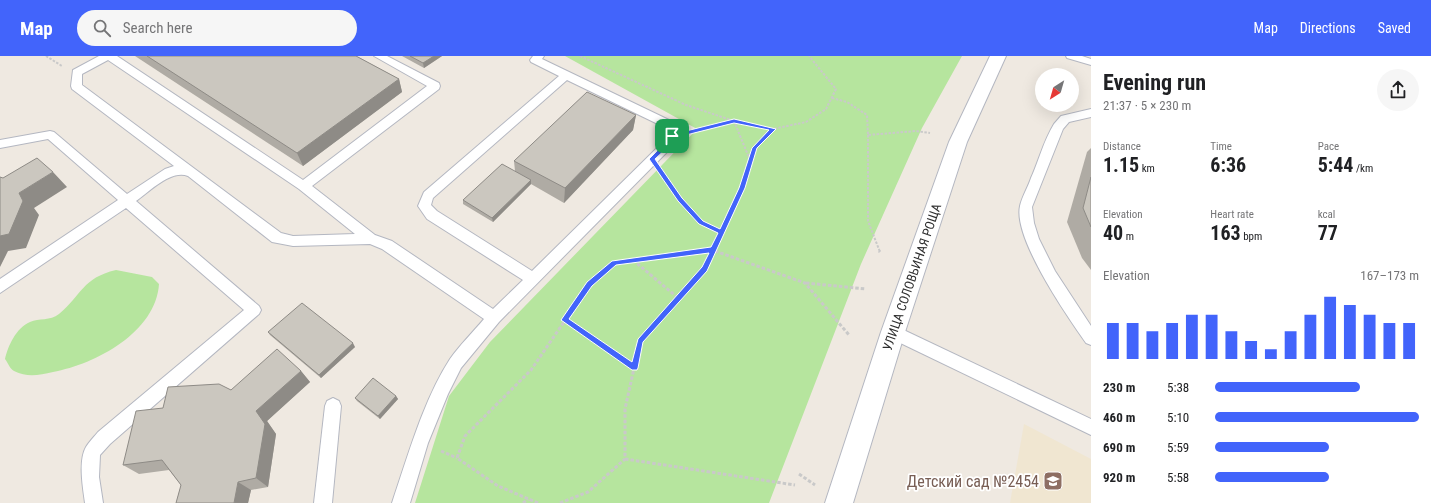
<!DOCTYPE html>
<html lang="en">
<head>
<meta charset="utf-8">
<style>
	:root { --surface:#fff; --page:#f6f6f6; --text:#202124; --muted:#757577; --accent:#4264fb }
	body { margin:0; font-family:"Roboto Condensed",sans-serif; background:var(--page); color:var(--text); height:100vh; display:flex; flex-direction:column; font-size:15px; white-space:nowrap }
	* { box-sizing:border-box; margin:0 }
	p { font-size:13px; color:var(--muted) }
	.icon { flex:none; width:22px; height:22px; fill:none; stroke:currentColor; stroke-width:2; stroke-linecap:round; stroke-linejoin:round }
	.map { position:relative; flex:1; overflow:hidden }
	.panel { display:flex; flex-direction:column; background:var(--surface); width:340px }
	.panel>* { flex:none }
	.needle { width:26px; rotate:217deg }
	.buttons { position:absolute; left:1035px; top:12px; display:grid; gap:8px }
	.buttons a { display:grid; place-items:center; width:44px; height:44px; border-radius:50%; background:var(--surface); box-shadow:0 4px 16px #0002; font-size:20px }
	.pin { position:absolute; display:grid; place-items:center; width:34px; height:34px; color:#fff; margin:-17px; border-radius:8px; box-shadow:0 2px 6px #0006 }
	.round { display:grid; place-items:center; flex:none; width:42px; height:42px; border-radius:21px; background:var(--page) }
	.head { display:flex; align-items:center; justify-content:space-between; height:68px; padding:0 12px }
	h1 { font-size:22px; font-weight:700; line-height:30px }
	.figures { display:grid; grid-template-columns:repeat(3,1fr); gap:6px; height:68px; padding:4px 12px }
	.figures div { display:grid; align-content:center }
	.figures b { font-size:20px; font-weight:700 }
	.figures small { font-size:11px; font-weight:400 }
	.figures p { font-size:11px }
	.chart { height:112px; padding:8px 12px }
	.chart p { display:flex; justify-content:space-between }
	.chart svg { width:100%; height:72px; margin-top:4px; stroke:var(--accent); stroke-width:6 }
	ul { padding:0 12px; list-style:none; font-size:13px }
	li { display:grid; grid-template-columns:64px 48px 1fr; align-items:center; height:30px }
	li i { height:10px; border-radius:5px; background:var(--accent) }
	header { display:flex; align-items:center; gap:24px; box-sizing:border-box; height:56px; padding:0 20px; background:var(--accent); color:#fff }
	header strong { font-size:19px }
	nav { display:flex; gap:22px; margin-inline-start:auto; font-size:14px }
	.search { width:280px; height:36px; background:var(--page); display:flex; align-items:center; gap:10px; box-sizing:border-box; padding:0 14px; border-radius:22px; color:var(--muted); font-size:15px }
	main { display:flex; flex:1; min-height:0 }
	.map>svg:first-child { display:block }
	.education { fill:#f0e6d1 }
	.green { fill:#b6e59e }
	.lines { fill:none; stroke-linecap:round; stroke-linejoin:round }
	.service-casing { stroke:#b4b7c1; stroke-width:2 }
	.minor-casing { stroke:#b4b7c1; stroke-width:2 }
	.path-far1 { stroke:#c9c9c9; stroke-width:2; stroke-dasharray:2.5 1.5; stroke-linecap:butt }
	.path { stroke:#c9c9c9; stroke-width:3; stroke-dasharray:3.5 2; stroke-linecap:butt }
	.service { fill:#fff; fill-rule:evenodd }
	.minor { fill:#fff; fill-rule:evenodd }
	.wall { fill:#afaba4 }
	.shaded-wall { fill:#8e8b86 }
	.building { fill:#cbc7bf; stroke:#8e8b86 }
	.route { fill:#4264fb; stroke:#fff; fill-rule:evenodd }
	.labels { text-anchor:middle; dominant-baseline:central; stroke-width:3.5; stroke-linejoin:round; paint-order:stroke }
	.street-label { font-size:13px; fill:#2e2e2e; stroke:#fff }
	.near-education-label { font-size:16px; fill:#785e54; stroke:#fff; text-anchor:end }
</style>
</head>
<body>
<header>
<strong>Map</strong>
<div class="search"><svg class="icon" aria-label="search" viewBox="0 0 24 24"><circle cx="10" cy="10" r="6"/><path d="M15 15l6 6"/></svg>Search here</div>
<nav><a>Map</a><a>Directions</a><a>Saved</a></nav>
</header>
<main>
<div class="map">
<svg width="1091" height="447" viewBox="0 0 1091 447">
	<rect width="100%" height="100%" fill="#efe9e1"/>
	<path class="education" d="M1024 368 1091 403V447H1010Z"/>
	<g class="green">
		<path d="M565 0H962L922 72 861 208 769 447H415L449 340 490 286 697 73Z"/>
		<path d="M116 214 152 221 159 228C156 276 96 308 53 316 39 319 28 322 14 315 10 313 8 307 5 303 8 290 16 272 30 266 39 262 50 265 59 258 82 239 82 222 116 214Z"/>
	</g>
	<g class="lines">
		<defs>
			<g id="service">
				<path d="M99 0H117L303 124 427 30 374 0H387L439 27 440 30 439 33 312 130 375 179 392 185 493 253 523 224 427 163 418 150 424 136 559 20 531 6 530 4 533 0H544L542 3 671 65 678 80 671 92 499 266 461 312 448 338 428 387 410 447H392C408 400 423 345 450 303 460 289 473 276 484 263L382 193 370 188 293 190 272 186 188 120C171 113 149 136 136 145L259 250 261 254 259 258 110 388 100 399 99 421 103 447H85C83 432 78 405 86 391 89 386 94 381 98 376L244 254 126 152 0 237V223L118 144 48 83 0 92V84L50 75 54 76 127 138 165 113 174 110 72 33 71 30 73 14ZM108 4 299 133 355 178 293 180 281 177 82 29V18ZM567 24 662 70 666 80 663 86 532 215 437 155 431 149 433 142Z"/>
				<path d="M1066 0H1082L1091 3V9L1067 2Z"/>
				<path d="M1091 53V61L1069 66 1063 73 1032 151 1034 167 1039 183 1055 215 1091 270V289L1086 287C1067 260 1013 182 1020 150 1022 141 1028 131 1031 122 1039 104 1044 84 1054 68L1061 60Z"/>
				<path d="M893 269 1091 363V379L888 281 886 276 888 271Z"/>
				<path d="M333 342 339 345 341 350 332 447H314L325 350 327 345Z"/>
			</g>
			<path id="minor" d="M990 0H1006L967 86 905 276 853 447H825L881 276 949 86Z"/>
		</defs>
		<use href="#service" class="service-casing"/>
		<use href="#minor" class="minor-casing"/>
		<g class="path-far1">
			<path d="M46 0 62 10"/>
			<path d="M580 0 686 49 734 65"/>
			<path d="M832 42 847 46 867 59 868 79 916 75 930 77"/>
			<path d="M692 75 733 65"/>
			<path d="M868 79V165L880 196"/>
			<path d="M750 104 734 65 773 73"/>
			<path d="M664 121 701 167 721 176"/>
			<path d="M701 196 713 194 717 196"/>
			<path d="M713 196 742 132 755 92 773 73 806 66 826 53 836 33 809 0"/>
		</g>
		<g class="path">
			<path d="M715 195 805 227 849 279"/>
			<path d="M879 195 880 196"/>
			<path d="M633 204 678 242"/>
			<path d="M806 227 866 233"/>
			<path d="M565 264 634 312"/>
			<path d="M441 395 457 402"/>
			<path d="M625 403 795 429"/>
			<path d="M799 418 815 429"/>
			<path d="M523 447 528 443"/>
			<path d="M538 447 498 430 457 402 465 380 531 314 590 228 615 207 709 195"/>
			<path d="M560 447 588 436 625 403V353L640 285 705 213 713 195"/>
		</g>
		<use href="#service" class="service"/>
		<use href="#minor" class="minor"/>
	</g>
	<g class="wall">
		<path d="M135 0H356L399 23 402 36 303 110Z"/>
		<path d="M402 0H442L424 12Z"/>
		<path d="M636 59 633 74 564 147 531 128 493 166 463 148V144L515 115 514 105Z"/>
		<path d="M1091 92V214L1082 202 1067 166 1087 96Z"/>
		<path d="M268 276 355 291 321 322 270 279Z"/>
		<path d="M301 315 310 326 267 365 276 378 268 431 251 434 248 447H176L181 429 169 414 139 418 123 409 163 352 231 334Z"/>
		<path d="M396 340 398 343 380 363 357 345 355 342Z"/>
	</g>
	<g class="shaded-wall">
		<path d="M434 0H442L424 12 423 7Z"/>
		<path d="M399 23 402 36 303 110 297 97Z"/>
		<path d="M636 59 633 74 564 147 565 132Z"/>
		<path d="M53 116 67 131 34 152 39 159 26 192 8 195 0 211V180L19 137Z"/>
		<path d="M531 124V128L493 166 492 162Z"/>
		<path d="M353 287 355 291 321 322 319 319Z"/>
		<path d="M301 315 310 326 267 365 276 378 268 431 256 422V355Z"/>
		<path d="M396 340 398 343 380 363 378 360Z"/>
		<path d="M238 426 251 434 248 447H234Z"/>
	</g>
	<g class="building">
		<path d="M147 0H356L399 23 297 97Z"/>
		<path d="M410 0H434L423 7Z"/>
		<path d="M587 36 636 59 565 132 514 105Z"/>
		<path d="M37 102 53 116 19 137 23 145 9 178 0 180V121L3 122Z"/>
		<path d="M502 108 531 124 492 162 463 144Z"/>
		<path d="M1091 121V171L1083 152Z"/>
		<path d="M302 247 353 287 319 319 268 276Z"/>
		<path d="M277 293 301 315 256 355 265 368 256 422 238 426 234 447H176L181 429 162 404 123 409 136 355 163 352 168 331 219 328 231 334Z"/>
		<path d="M373 322 396 340 378 360 355 342Z"/>
	</g>
	<path class="route" d="M734 63 776 73 757 92 745 132 707 215 643 286 638 312 637 314H632L561 264 587 226 612 205 711 191 718 177 699 168 678 145 649 103 665 87 670 79ZM734 67 769 74 752 92 739 132 720 173 703 165 682 142 655 103 669 90 674 82ZM709 197 702 211 638 283 632 306 569 263 592 230 616 209Z"/>
	<defs>
		<symbol id="school-square" viewBox="-11 -11 22 22"><rect x="-9" y="-9" width="18" height="18" rx="4" fill="#8d6e63" stroke="#fff"/><path d="M0-5L7-2L0 1L-7-2ZM-4 1L0 2.5L4 1V4Q0 6-4 4Z" fill="#fff"/></symbol>
	</defs>
	<g fill-rule="evenodd">
		<use href="#school-square" x="1042" y="414" width="22" height="22"/>
	</g>
	<g class="labels">
		<g class="street-label">
			<text transform="translate(912 221) rotate(-71)">УЛИЦА СОЛОВЬИНАЯ РОЩА</text>
		</g>
		<g class="near-education-label">
			<text x="1039" y="425">Детский сад №2454</text>
		</g>
	</g>
</svg>
<div class="buttons">
<a><svg class="needle" viewBox="-14 -14 28 28"><path d="M0-13l5 13h-10z" fill="#e53935"/><path d="M0 13l5-13h-10z" fill="#757577"/></svg></a>
</div>
<div class="pin" style="left:672px;top:80px;background:#1e9e55"><svg class="icon" aria-label="arrive" viewBox="0 0 24 24"><path d="M6 21V4h12l-3 4 3 4H6"/></svg></div>
</div>
<section class="panel">
<div class="head"><div><h1>Evening run</h1><p>21:37 · 5 × 230 m</p></div><a class="round"><svg class="icon" aria-label="share" viewBox="0 0 24 24"><path d="M12 15V3M7 8l5-5 5 5M5 13v7h14v-7"/></svg></a></div>
<div class="figures">
<div><p>Distance</p><b>1.15<small> km</small></b></div>
<div><p>Time</p><b>6:36</b></div>
<div><p>Pace</p><b>5:44<small> /km</small></b></div>
</div>
<div class="figures">
<div><p>Elevation</p><b>40<small> m</small></b></div>
<div><p>Heart rate</p><b>163<small> bpm</small></b></div>
<div><p>kcal</p><b>77</b></div>
</div>
<div class="chart"><p><span>Elevation</span>167–173 m</p>
<svg viewBox="0 0 160 44" preserveAspectRatio="none"><path d="M5 44V22M15 44V22M25 44V27M35 44V22M45 44V17M55 44V17M65 44V27M75 44V33M85 44V38M95 44V27M105 44V17M115 44V6M125 44V11M135 44V17M145 44V22M155 44V22"/></svg>
</div>
<ul>
<li><b>230 m</b>5:38<i style="width:71%"></i></li>
<li><b>460 m</b>5:10<i style="width:100%"></i></li>
<li><b>690 m</b>5:59<i style="width:56%"></i></li>
<li><b>920 m</b>5:58<i style="width:56%"></i></li>
</ul>
</section>
</main>
</body>
</html>
